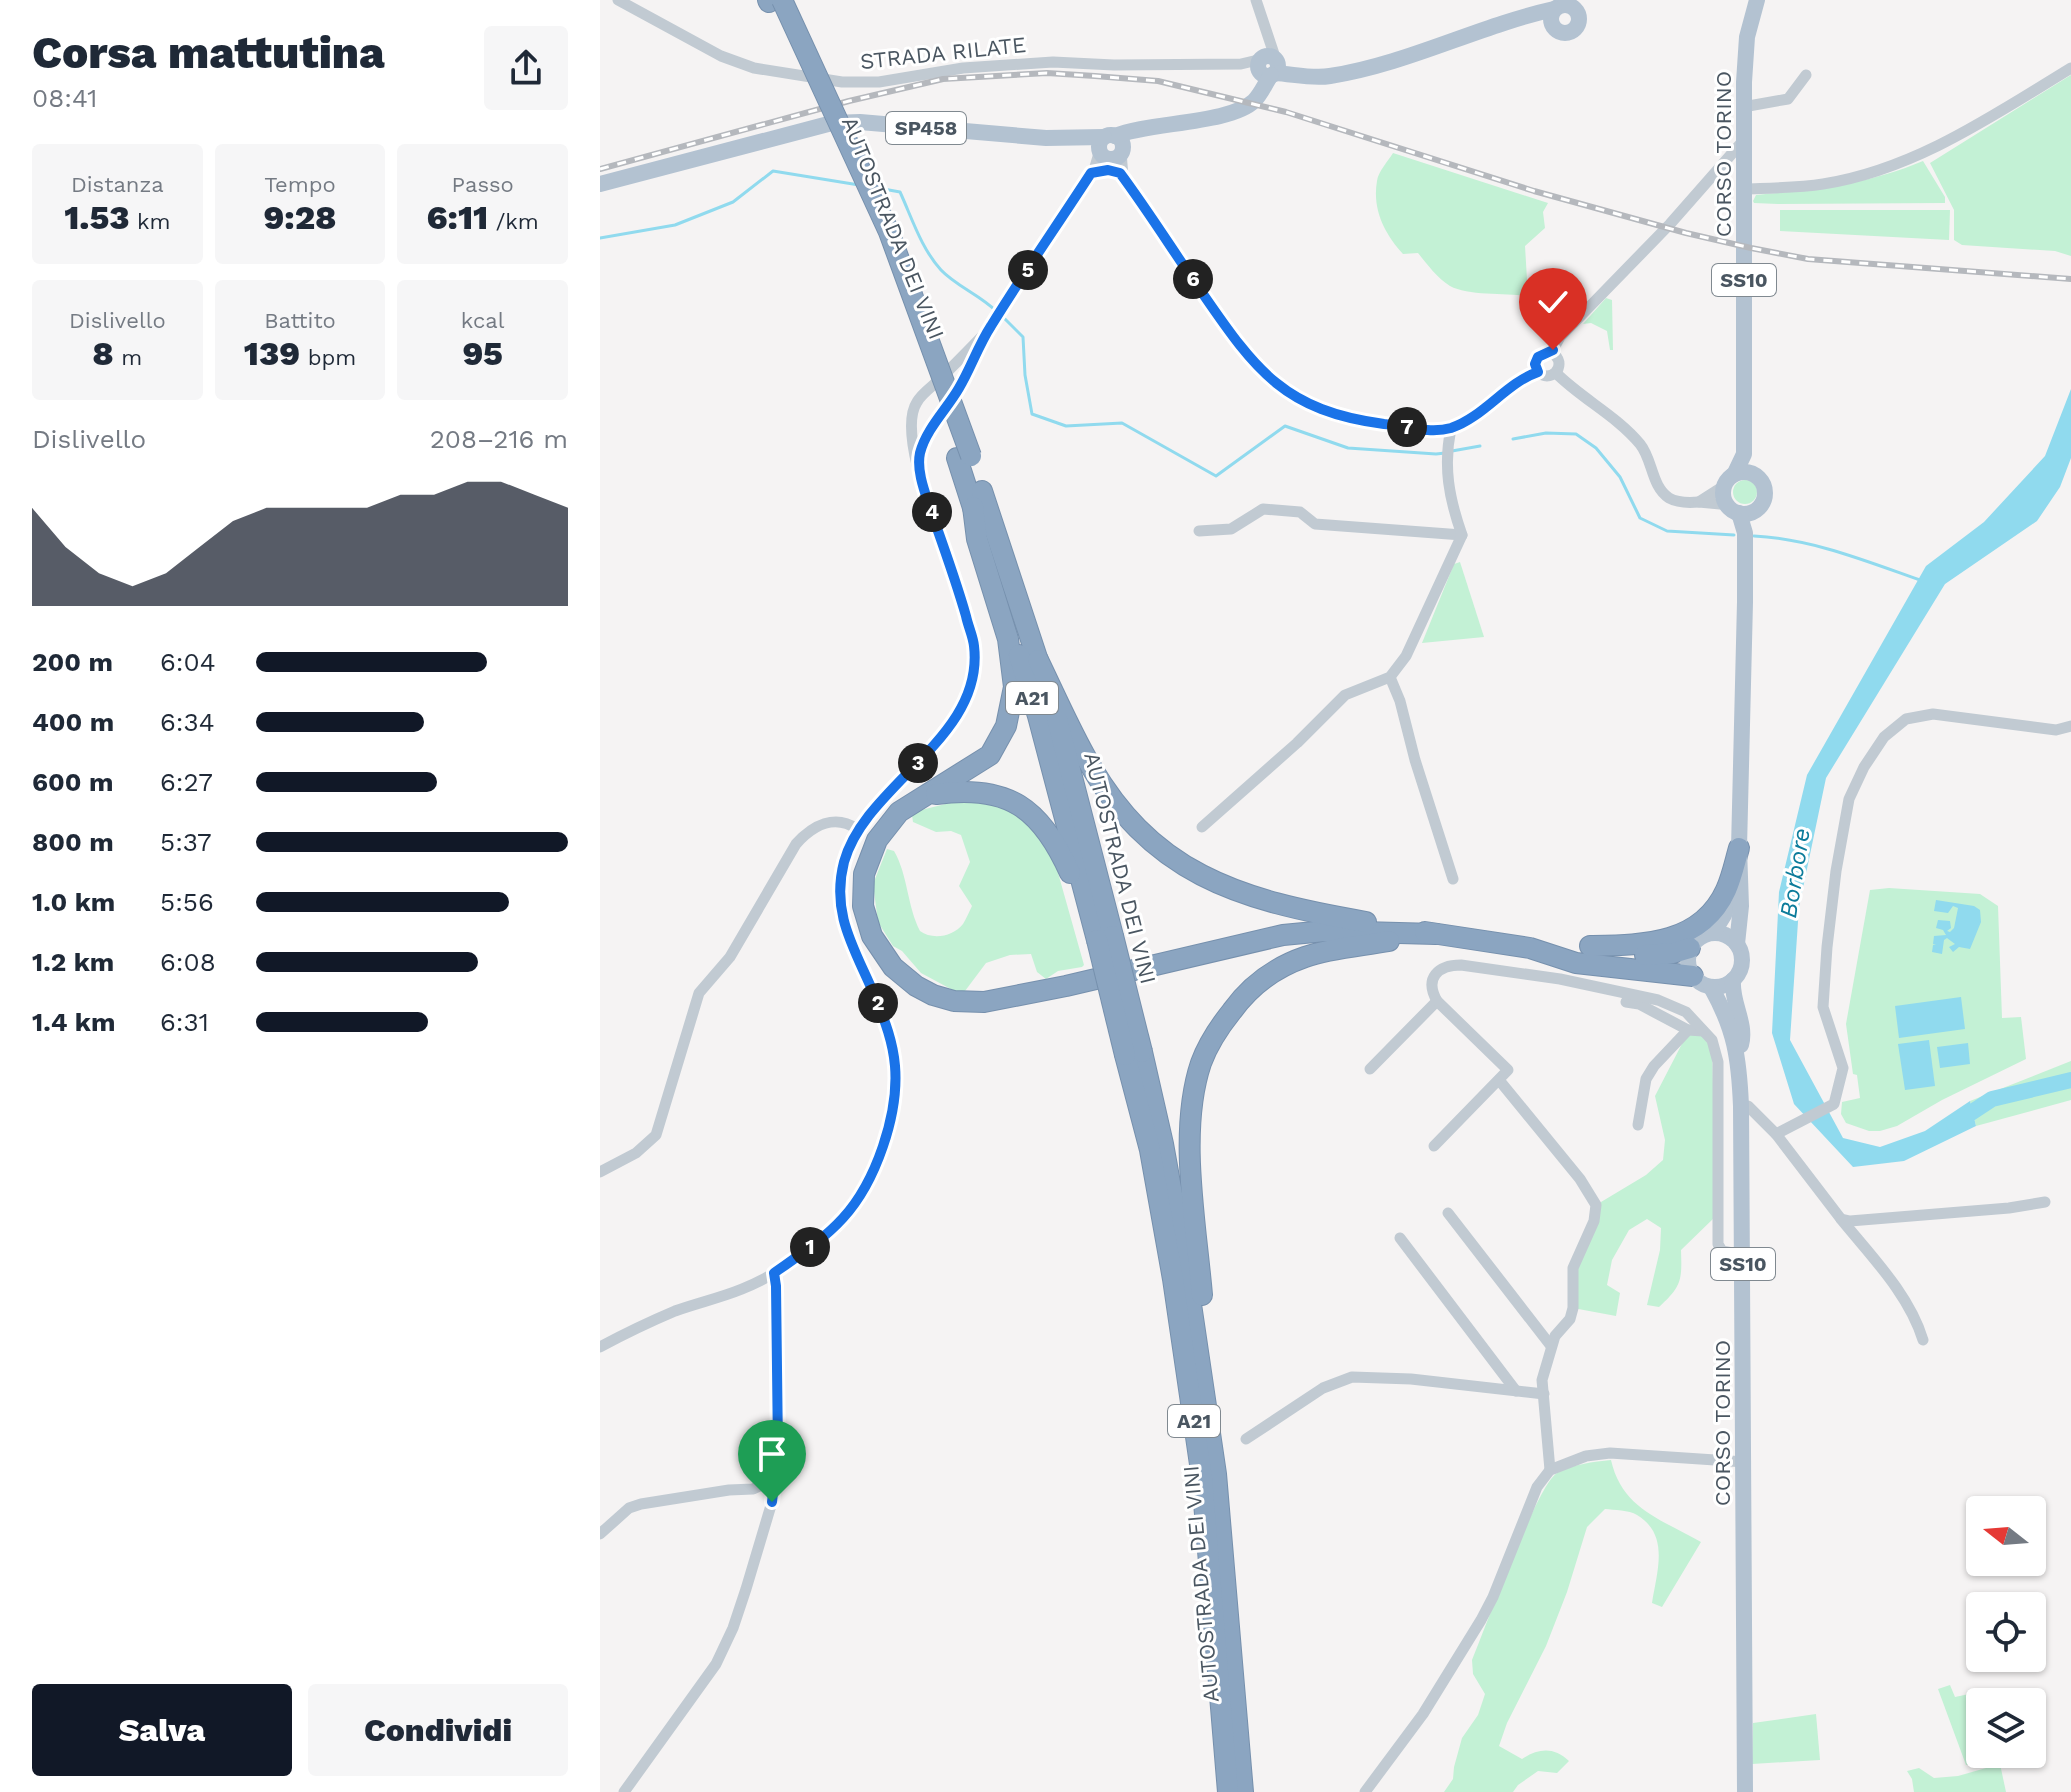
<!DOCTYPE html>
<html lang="it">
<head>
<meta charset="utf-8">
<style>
	:root { --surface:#fff; --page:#f6f6f7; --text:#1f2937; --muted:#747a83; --accent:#111827 }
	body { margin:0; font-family:"Work Sans",sans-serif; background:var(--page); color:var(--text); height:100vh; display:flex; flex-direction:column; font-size:30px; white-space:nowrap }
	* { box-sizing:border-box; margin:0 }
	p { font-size:26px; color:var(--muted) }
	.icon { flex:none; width:44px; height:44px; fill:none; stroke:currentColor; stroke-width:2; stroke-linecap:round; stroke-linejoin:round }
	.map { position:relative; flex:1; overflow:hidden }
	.sheet { display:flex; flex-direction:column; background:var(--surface); width:600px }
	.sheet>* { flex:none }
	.needle { width:52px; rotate:287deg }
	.tools { position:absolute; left:1366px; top:1496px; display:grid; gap:16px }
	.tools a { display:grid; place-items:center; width:80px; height:80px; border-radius:8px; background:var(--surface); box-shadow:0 2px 6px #0004; font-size:40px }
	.pin { position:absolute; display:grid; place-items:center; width:68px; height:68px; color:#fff; margin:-82px -34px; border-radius:50% 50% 50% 0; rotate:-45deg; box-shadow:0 0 8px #0007 }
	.pin .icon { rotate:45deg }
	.km { position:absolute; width:40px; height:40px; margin:-20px; border-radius:50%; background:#222; color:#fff; font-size:22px; line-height:40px; text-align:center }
	.round { display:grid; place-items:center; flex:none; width:84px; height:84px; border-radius:8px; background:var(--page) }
	.headline { display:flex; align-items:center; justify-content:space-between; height:136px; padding:0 32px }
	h1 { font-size:44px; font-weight:800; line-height:60px }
	.figures { display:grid; grid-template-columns:repeat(3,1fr); gap:12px; height:136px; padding:8px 32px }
	.figures div { display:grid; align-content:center; border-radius:8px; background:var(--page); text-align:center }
	.figures b { font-size:34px; font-weight:800 }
	.figures small { font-size:22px; font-weight:400 }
	.figures p { font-size:22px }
	.chart { height:224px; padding:16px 32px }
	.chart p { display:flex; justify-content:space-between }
	.chart svg { width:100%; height:144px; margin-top:8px; fill:var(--accent); opacity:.7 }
	.primary-button { display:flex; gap:16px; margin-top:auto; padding:16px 32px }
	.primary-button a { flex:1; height:92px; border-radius:8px; background:var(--accent); color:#fff; font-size:32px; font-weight:800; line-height:92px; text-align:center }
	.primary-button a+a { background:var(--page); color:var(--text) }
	ul { padding:0 32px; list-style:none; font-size:26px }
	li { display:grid; grid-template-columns:128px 96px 1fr; align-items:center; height:60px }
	li i { height:20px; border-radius:10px; background:var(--accent) }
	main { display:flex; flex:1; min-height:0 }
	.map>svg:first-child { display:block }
	.green { fill:#c3f1d5 }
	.water { fill:#90daee }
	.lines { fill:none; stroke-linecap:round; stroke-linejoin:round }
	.stream { stroke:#90daee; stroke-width:3 }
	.river { stroke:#90daee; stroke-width:16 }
	.highway-casing { stroke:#7690ad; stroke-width:22 }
	.street { stroke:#c1cad2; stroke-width:11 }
	.primary { stroke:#b3c2d1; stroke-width:16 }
	.highway { stroke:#8ba5c1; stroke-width:20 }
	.rail-casing { stroke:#b5b8bd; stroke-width:6 }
	.rail { stroke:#fff; stroke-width:3; stroke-dasharray:9; stroke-linecap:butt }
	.highway-bridge-casing { stroke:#7690ad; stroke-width:22; stroke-linecap:butt }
	.highway-bridge { stroke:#8ba5c1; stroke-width:20 }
	.route-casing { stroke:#fff; stroke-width:16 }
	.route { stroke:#1a73e8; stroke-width:10 }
	.labels { text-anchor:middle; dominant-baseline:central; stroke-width:6; stroke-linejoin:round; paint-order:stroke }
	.shield { fill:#fff; stroke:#808990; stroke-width:2 }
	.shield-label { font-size:20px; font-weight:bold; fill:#4a5661 }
	.street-label { font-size:22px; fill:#4a5661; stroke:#fff }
	.water-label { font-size:24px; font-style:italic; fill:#0c7c9b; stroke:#fff }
</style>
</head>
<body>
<main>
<section class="sheet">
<div class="headline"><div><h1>Corsa mattutina</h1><p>08:41</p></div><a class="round"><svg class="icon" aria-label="share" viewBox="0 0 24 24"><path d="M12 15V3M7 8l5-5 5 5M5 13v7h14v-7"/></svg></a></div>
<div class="figures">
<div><p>Distanza</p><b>1.53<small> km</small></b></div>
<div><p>Tempo</p><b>9:28</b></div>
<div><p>Passo</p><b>6:11<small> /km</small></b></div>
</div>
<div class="figures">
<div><p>Dislivello</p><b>8<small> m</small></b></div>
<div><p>Battito</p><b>139<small> bpm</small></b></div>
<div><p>kcal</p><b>95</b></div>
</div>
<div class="chart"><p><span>Dislivello</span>208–216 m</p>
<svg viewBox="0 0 160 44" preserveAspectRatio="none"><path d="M0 44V14L10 26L20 34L30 38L40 34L50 26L60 18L70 14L80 14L90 14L100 14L110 10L120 10L130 6L140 6L150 10L160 14V44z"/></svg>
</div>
<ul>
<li><b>200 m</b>6:04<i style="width:74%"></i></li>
<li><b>400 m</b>6:34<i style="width:54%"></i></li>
<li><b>600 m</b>6:27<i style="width:58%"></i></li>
<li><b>800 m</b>5:37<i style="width:100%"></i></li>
<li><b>1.0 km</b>5:56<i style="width:81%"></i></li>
<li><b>1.2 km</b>6:08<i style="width:71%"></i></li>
<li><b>1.4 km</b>6:31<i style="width:55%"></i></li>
</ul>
<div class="primary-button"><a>Salva</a><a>Condividi</a></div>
</section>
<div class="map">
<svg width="1471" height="1792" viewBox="0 0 1471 1792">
	<rect width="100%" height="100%" fill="#f5f3f3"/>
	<g class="green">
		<path d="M1471 75V256L1455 251 1362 245 1354 240V210L1330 163Z"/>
		<path d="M793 153 948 203 943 212 945 228 925 246 928 296C907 293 868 296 850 286 837 278 827 264 818 253L803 254C785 234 772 210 777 181 778 172 788 161 793 153Z"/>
		<path d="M1323 161 1345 197V203L1178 204 1154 203 1153 201 1156 195C1215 190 1269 184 1323 161Z"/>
		<path d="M1180 210H1350L1349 240 1180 231Z"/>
		<path d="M1006 298 1012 300 1013 350H1010L1007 331 991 323 983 324Z"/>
		<circle cx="1145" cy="492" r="12"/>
		<path d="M860 562 884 637 822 643 854 564Z"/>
		<path d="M378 796 429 821 453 855 484 965 482 967 458 971 446 979 437 972 431 954 410 955 386 963 362 995 321 973 302 951 293 946 278 922 273 884 287 849 294 851C308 875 307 906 320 931 332 940 353 937 363 924 366 919 369 912 372 906L359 886 370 862 361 835 351 831 336 832 313 822 312 815 317 811Z"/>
		<path d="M1289 888 1380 894 1398 906 1402 1018 1421 1017 1426 1059 1342 1100 1297 1126 1280 1131H1269L1246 1123 1241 1114 1242 1102 1260 1098 1257 1075 1253 1074 1246 1024 1270 890Z"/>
		<path d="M1103 1031 1112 1040 1116 1216 1081 1250C1082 1280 1082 1286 1059 1307L1047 1305 1060 1250 1061 1228 1047 1219 1029 1230 1012 1260 1007 1285 1020 1293 1016 1316 973 1308 979 1252 996 1205 1046 1175 1063 1160 1065 1140 1055 1096 1086 1036Z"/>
		<path d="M1471 1061V1100L1376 1126 1370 1101Z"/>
		<path d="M1011 1460C1022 1509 1061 1519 1101 1542L1062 1607 1052 1603C1057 1571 1070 1535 1037 1515 1029 1510 1014 1510 1005 1509L987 1527 967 1592 946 1646 907 1723 899 1746 922 1759C939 1748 954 1747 969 1761L957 1773 938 1771 918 1785 913 1792H844L853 1779 854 1767 862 1738 878 1715 885 1694 873 1674 872 1660C885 1629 937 1485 957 1473 972 1464 994 1462 1011 1460Z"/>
		<path d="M1350 1685 1355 1697 1383 1691 1386 1702H1380V1754H1398L1395 1758 1384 1762 1366 1765 1338 1689Z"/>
		<path d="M1216 1714 1220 1760 1152 1764 1153 1723Z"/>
		<path d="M1400 1764 1406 1792H1314L1312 1779 1307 1771 1319 1768 1334 1778 1358 1776Z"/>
	</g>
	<g class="water">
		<path d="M1471 389V458L1460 487 1437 521 1345 584 1226 778 1199 907 1190 1040 1243 1138 1280 1147 1325 1131 1370 1101 1376 1126 1304 1161 1253 1167 1194 1104 1172 1033 1179 892 1207 775 1326 566 1384 522 1445 456Z"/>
		<path d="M1336 900 1374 906 1380 910 1381 922 1370 949 1359 947 1353 952 1349 947 1355 944 1347 938 1344 940 1342 954 1332 952 1333 945H1336L1333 944 1334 936 1346 935 1343 930 1336 928 1338 920 1350 921 1351 928 1347 931 1350 932 1354 928 1358 908 1353 906 1348 913 1334 911Z"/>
		<path d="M1361 997 1365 1029 1299 1038 1295 1006Z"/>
		<path d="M1329 1040 1335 1086 1305 1090 1298 1044Z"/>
		<path d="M1368 1043 1370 1064 1340 1068 1337 1047Z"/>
	</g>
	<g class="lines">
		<g class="stream">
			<path d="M278 188 300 192C312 218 321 248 341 270 356 286 380 295 396 311"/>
			<path d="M0 238 75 225 133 202 173 171 259 185"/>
			<path d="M402 316 423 337 425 375 432 414 466 426 522 423 616 476 685 426 748 448 836 454 845 453"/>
			<path d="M913 439 946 433 976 434 996 448 1020 477 1040 518 1067 531 1134 535"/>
			<path d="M852 451 880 446"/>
			<path d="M1154 536C1212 539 1266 561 1320 580"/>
		</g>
		<path class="river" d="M1354 1124 1392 1099 1471 1080"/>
		<defs>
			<g id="highway">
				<path d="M168 0 169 2"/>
				<path d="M357 458 376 517"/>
				<path d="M382 491 442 673"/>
				<path d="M373 507 377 539 408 639 414 687 406 726 390 755 299 812 277 840 264 874 263 906 272 936 293 967 316 986 333 995 354 1001 384 1002 466 986 683 935 725 931 836 934"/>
				<path d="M419 655 438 716 497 940"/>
				<path d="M438 660C453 691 467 723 484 754 549 875 639 900 766 922"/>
				<path d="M457 719 513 936"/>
				<path d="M336 794C408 784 441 808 470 873"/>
				<path d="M825 932 930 948 976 963 1093 976"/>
				<path d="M990 946C1043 945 1101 945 1126 890 1132 877 1135 862 1139 848"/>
				<path d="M1045 955 1073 953 1090 948"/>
				<path d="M542 1052 563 1144 587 1277 616 1474 643 1792"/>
				<path d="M525 1055 550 1150 573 1279 602 1478 628 1792"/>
				<path d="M602 1295C596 1224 578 1131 601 1063 608 1044 620 1026 632 1011 650 986 676 967 705 957 731 948 762 946 789 941"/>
			</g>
		</defs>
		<use href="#highway" class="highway-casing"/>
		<g class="street">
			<path d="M18 0 121 56 154 68 242 82H279L363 68 453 62 514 65 641 64 662 59"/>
			<path d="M656 0 676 60"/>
			<path d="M960 0 961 5"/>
			<path d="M1143 107 1188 99 1206 75"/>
			<path d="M521 152 523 177"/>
			<path d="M510 159 641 349C692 402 725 416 797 425 815 428 833 432 851 428"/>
			<path d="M1144 189C1170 188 1197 188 1223 184 1314 170 1394 115 1471 68"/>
			<path d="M948 352 953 350 960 337 1070 224 1143 141"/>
			<circle cx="947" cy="364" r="12"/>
			<path d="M956 373C982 399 1017 416 1040 444 1053 460 1051 486 1069 498 1078 503 1089 503 1099 502"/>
			<path d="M320 460V452L328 436 359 388 389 329 494 170 500 150"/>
			<path d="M1124 486 1099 502 1120 504 1125 502"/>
			<path d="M599 531 631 529 663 509 700 512 715 524 862 535"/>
			<path d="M790 677 800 701 815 760 853 879"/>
			<path d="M602 827 697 743 745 695 790 677 806 656 862 535C849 498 843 467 851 428L865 421 925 378 938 372"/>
			<path d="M1026 1002 1039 1004 1088 1030"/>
			<path d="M770 1069 837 1001"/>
			<path d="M899 1080 980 1179 996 1205 994 1221 973 1268V1308L970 1319 955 1336 942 1380 950 1470"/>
			<path d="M1141 1106H1148L1176 1134 1241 1219 1250 1221 1409 1208 1445 1202"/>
			<path d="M1038 1125 1046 1079 1054 1066 1088 1030 1103 1031"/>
			<path d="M1176 1134 1234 1104 1243 1068 1223 1007 1227 947 1236 871 1249 799 1264 767 1284 737 1306 719 1333 714 1456 730 1471 726"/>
			<path d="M834 1146 908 1070 837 1001C824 978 838 965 861 965L960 979 1058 1000 1086 1012 1112 1040 1118 1062V1244L1122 1251 1143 1255"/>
			<path d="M0 1172 36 1153 56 1135 99 993 130 957 196 844C213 825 235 814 257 829"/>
			<path d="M848 1213 951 1346"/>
			<path d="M1241 1219C1271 1256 1309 1294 1323 1340"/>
			<path d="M800 1238 916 1391"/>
			<path d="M0 1347C24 1334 49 1322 75 1311 97 1303 120 1298 142 1289 220 1257 280 1190 292 1105 294 1093 296 1079 295 1067 294 1045 286 1025 279 1005 260 956 227 916 245 860 248 851 252 839 257 830 264 816 279 803 290 792 328 753 379 707 374 647 369 594 290 443 317 402 322 393 333 386 340 379 356 363 373 346 389 329"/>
			<path d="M646 1439 723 1388 752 1377 811 1379 944 1394"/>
			<path d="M0 1534 29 1508 41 1504 129 1490 153 1489 172 1480 178 1450 176 1286 174 1273"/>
			<path d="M24 1792 116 1664 133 1628 146 1589 172 1502 174 1488 172 1480"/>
			<path d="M765 1792 823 1714 881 1620 893 1597 937 1487 950 1470 986 1456 1010 1453 1145 1462"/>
		</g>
		<g class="primary">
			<circle cx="965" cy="19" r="14"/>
			<circle cx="668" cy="66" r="10"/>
			<path d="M675 73C693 74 712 79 730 76 807 64 878 26 954 9"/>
			<circle cx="511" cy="147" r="12"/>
			<path d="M515 136C548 122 630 124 654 101 661 94 665 84 671 75"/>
			<path d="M0 184 232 123 260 122 446 138 504 137"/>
			<circle cx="1144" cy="493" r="21"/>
			<path d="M1135 473 1144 454V82L1147 37 1157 0"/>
			<circle cx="1115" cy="960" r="27"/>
			<path d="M1113 933 1124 915 1131 893"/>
			<path d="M1137 944 1141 906 1139 848 1145 602V533L1139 513"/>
			<path d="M1133 980C1131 1003 1147 1023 1141 1045"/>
			<path d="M1111 987C1135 1030 1139 1058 1141 1106L1145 1792"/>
		</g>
		<use href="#highway" class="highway"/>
		<defs>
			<path id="rail" d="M0 169 249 101 343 79 447 73 495 76 558 81 686 112 934 191 1086 233 1151 248 1208 259 1471 279"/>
		</defs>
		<use href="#rail" class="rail-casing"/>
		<use href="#rail" class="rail"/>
		<defs>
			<g id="highway-bridge">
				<path d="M182 0 289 232 371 456"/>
				<path d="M513 936 542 1052"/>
				<path d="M497 940 525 1055"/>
			</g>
		</defs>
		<use href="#highway-bridge" class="highway-bridge-casing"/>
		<use href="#highway-bridge" class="highway-bridge"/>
	</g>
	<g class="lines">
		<defs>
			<path id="route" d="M172 1502 178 1450 176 1286 174 1273C198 1256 223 1240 243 1218 276 1182 299 1114 295 1066 293 1042 285 1021 276 999 257 952 230 916 244 862 266 783 385 738 374 646 373 636 368 626 366 616 356 581 344 548 332 514 326 495 316 472 320 453 326 429 347 409 359 388 371 368 378 346 391 326 423 274 458 224 491 173L508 170 520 173C549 212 575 254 603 294 656 371 685 411 784 424 805 426 830 434 851 428 884 417 906 383 938 372L935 364 938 357 953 350"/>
		</defs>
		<use href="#route" class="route-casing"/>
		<use href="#route" class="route"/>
	</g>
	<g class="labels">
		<g class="shield">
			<rect x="286" y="112" width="80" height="32" rx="6"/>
			<rect x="1112" y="264" width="64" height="32" rx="6"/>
			<rect x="406" y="682" width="52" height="32" rx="6"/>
			<rect x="1111" y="1248" width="64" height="32" rx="6"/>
			<rect x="568" y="1405" width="52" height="32" rx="6"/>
		</g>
		<g class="shield-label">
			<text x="326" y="128">SP458</text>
			<text x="1144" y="280">SS10</text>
			<text x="432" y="698">A21</text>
			<text x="1143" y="1264">SS10</text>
			<text x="594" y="1421">A21</text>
		</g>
		<g class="street-label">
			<text transform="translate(343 53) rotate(-6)">STRADA RILATE</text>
			<text transform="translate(1123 154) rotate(-90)">CORSO TORINO</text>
			<text transform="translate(293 228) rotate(68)">AUTOSTRADA DEI VINI</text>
			<text transform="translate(520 868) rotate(76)">AUTOSTRADA DEI VINI</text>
			<text transform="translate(1122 1423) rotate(-90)">CORSO TORINO</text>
			<text transform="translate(601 1584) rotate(-95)">AUTOSTRADA DEI VINI</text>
		</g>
		<g class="water-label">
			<text transform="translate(1195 873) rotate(-81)">Borbore</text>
		</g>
	</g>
</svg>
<div class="tools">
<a><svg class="needle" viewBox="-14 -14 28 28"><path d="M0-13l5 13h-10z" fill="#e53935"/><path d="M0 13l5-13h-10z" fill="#747a83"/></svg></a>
<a><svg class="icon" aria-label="locate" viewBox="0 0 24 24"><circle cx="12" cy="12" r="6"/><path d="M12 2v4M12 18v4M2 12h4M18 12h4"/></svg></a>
<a><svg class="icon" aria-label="layers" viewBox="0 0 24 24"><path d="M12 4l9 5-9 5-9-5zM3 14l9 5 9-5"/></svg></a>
</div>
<div class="pin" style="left:172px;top:1502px;background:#1e9e55"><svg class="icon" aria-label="arrive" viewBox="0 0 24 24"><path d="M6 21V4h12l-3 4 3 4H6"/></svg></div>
<div class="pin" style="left:953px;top:350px;background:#d93025"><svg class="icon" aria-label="check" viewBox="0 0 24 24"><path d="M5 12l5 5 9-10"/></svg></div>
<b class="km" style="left:210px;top:1247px">1</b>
<b class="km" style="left:278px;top:1003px">2</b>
<b class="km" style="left:318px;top:763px">3</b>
<b class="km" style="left:332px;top:512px">4</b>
<b class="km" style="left:428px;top:270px">5</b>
<b class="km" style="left:593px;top:279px">6</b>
<b class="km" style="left:807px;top:427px">7</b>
</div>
</main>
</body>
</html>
